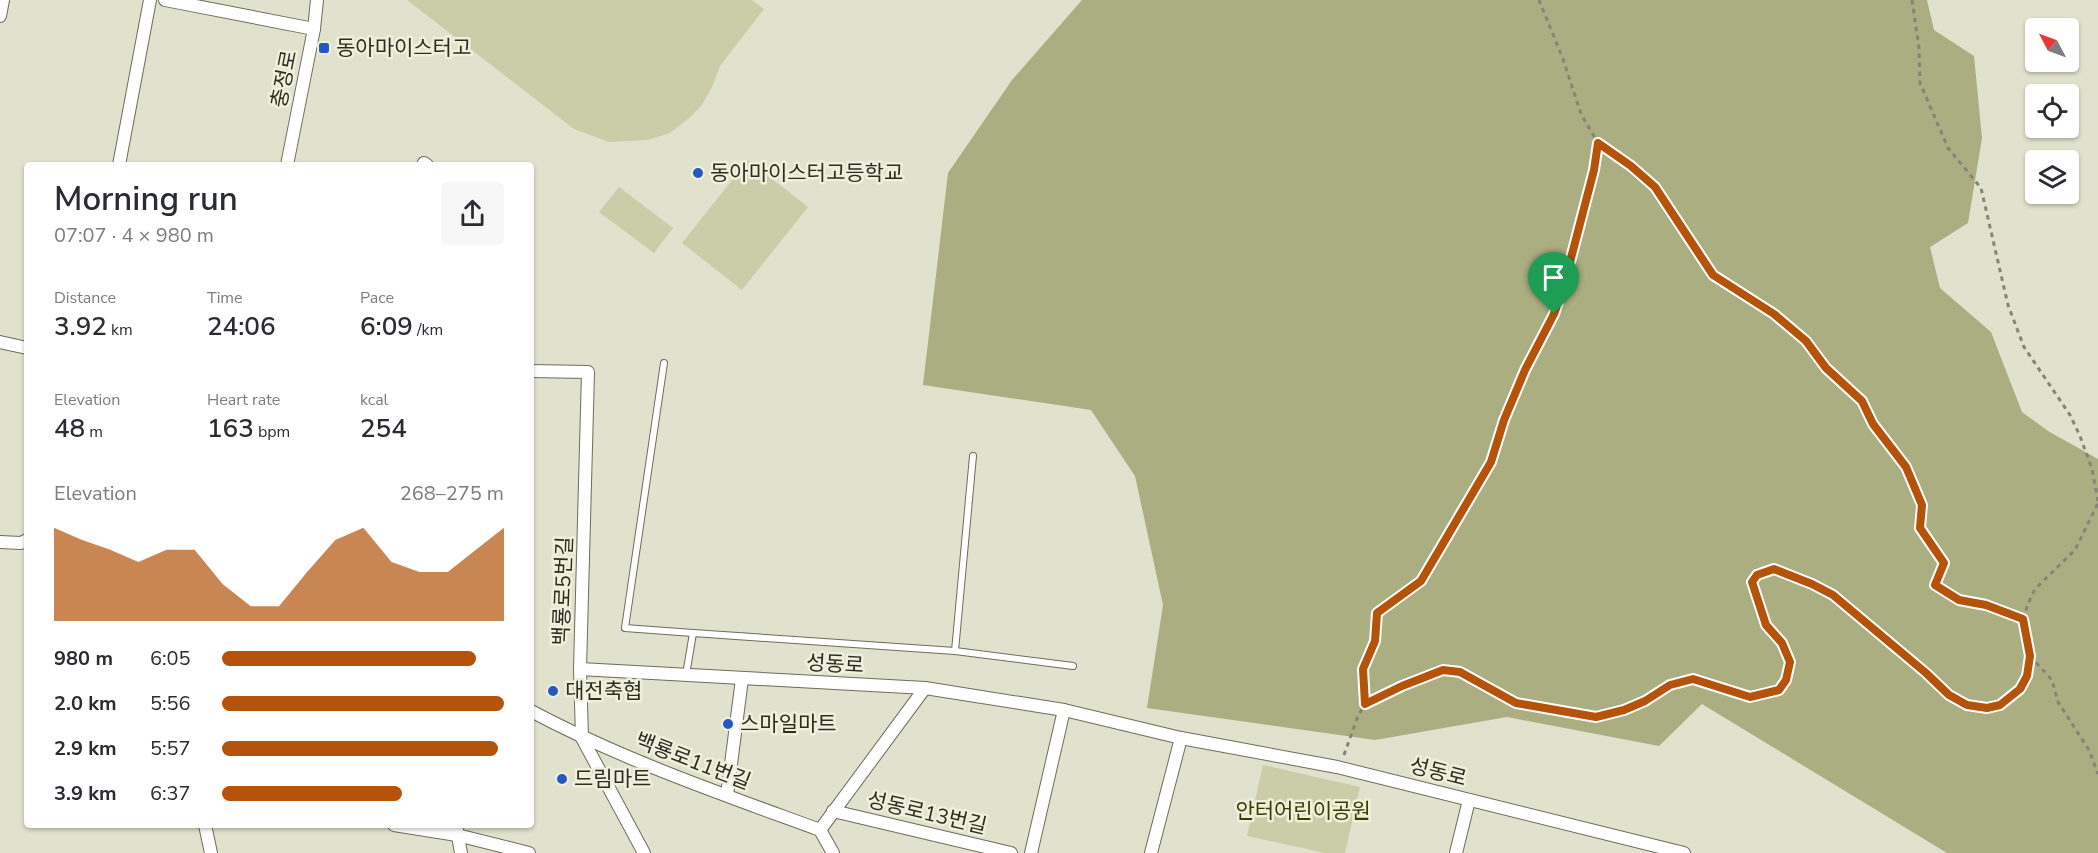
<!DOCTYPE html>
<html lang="en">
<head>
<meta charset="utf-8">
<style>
	:root { --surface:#fff; --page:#f7f7f7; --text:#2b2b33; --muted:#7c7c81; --accent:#b45309 }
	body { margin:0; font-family:"Nunito Sans","Noto Sans KR",sans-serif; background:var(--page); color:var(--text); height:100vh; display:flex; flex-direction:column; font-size:22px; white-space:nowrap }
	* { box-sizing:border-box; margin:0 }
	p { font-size:20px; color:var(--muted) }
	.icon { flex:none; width:33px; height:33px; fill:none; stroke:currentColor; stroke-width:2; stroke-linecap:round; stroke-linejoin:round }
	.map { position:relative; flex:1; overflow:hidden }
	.panel { position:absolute; left:24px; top:162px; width:510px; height:666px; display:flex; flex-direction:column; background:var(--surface); border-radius:6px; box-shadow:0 2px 4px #0004 }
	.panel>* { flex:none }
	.needle { width:39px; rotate:311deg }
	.fabs { position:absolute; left:2025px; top:18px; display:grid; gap:12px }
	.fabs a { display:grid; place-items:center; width:54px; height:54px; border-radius:6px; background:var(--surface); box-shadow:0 2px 4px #0004; font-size:30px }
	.pin { position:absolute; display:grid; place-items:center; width:51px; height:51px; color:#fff; margin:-62px -26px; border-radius:50% 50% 50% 0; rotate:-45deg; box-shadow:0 0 6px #0007 }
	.pin .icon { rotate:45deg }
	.round { display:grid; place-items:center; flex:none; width:63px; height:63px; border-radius:6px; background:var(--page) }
	.head { display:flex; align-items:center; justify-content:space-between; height:102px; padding:0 30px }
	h1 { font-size:33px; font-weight:600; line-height:45px }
	.metrics { display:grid; grid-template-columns:repeat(3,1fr); gap:9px; height:102px; padding:6px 30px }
	.metrics div { display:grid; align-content:center }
	.metrics b { font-size:26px; font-weight:600 }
	.metrics small { font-size:16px; font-weight:400 }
	.metrics p { font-size:16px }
	.chart { height:168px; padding:12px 30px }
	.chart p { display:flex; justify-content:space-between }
	.chart svg { width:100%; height:108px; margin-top:6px; fill:var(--accent); opacity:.7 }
	ul { padding:0 30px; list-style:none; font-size:20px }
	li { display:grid; grid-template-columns:96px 72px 1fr; align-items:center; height:45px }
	li i { height:15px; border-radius:8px; background:var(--accent) }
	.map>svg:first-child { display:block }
	.green { fill:#cbcda9 }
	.forest { fill:#abae80 }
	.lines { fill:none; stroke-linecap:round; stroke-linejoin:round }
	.service-casing { stroke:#6c6d5a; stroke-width:8 }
	.minor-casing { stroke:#6c6d5a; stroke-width:14 }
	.path { stroke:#858577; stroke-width:3; stroke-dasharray:4.5 4.5; stroke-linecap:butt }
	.service { stroke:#fff; stroke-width:6 }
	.minor { stroke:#fff; stroke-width:12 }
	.route-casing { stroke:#fff; stroke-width:12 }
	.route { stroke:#b45309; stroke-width:8 }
	.poi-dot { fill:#2557c5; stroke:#eef0da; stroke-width:2 }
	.labels { text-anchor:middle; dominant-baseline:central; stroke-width:5; stroke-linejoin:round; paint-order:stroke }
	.poi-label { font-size:21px; fill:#2c2c24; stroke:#eef0da; text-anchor:start }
	.street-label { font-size:21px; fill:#2c2c24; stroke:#eef0da }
	.park-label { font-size:21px; fill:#3a3b01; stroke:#eef0da }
</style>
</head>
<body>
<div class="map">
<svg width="2098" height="853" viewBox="0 0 2098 853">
	<rect width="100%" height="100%" fill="#e1e2cd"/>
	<g class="green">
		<path d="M407 0H752L764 9 720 66 713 85 702 105 688 119 670 133 648 140 609 142 574 129Z"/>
		<path d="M748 160 808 207 742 290 682 243Z"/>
		<path d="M619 187 673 228 654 253 599 212Z"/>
		<path d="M1263 765 1360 787 1345 853H1325L1247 836Z"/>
	</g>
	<path class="forest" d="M1082 0H1927L1934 30 1974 56 1982 138 1968 223 1930 247 1940 288 1991 332 2022 412 2048 431 2098 459V853H1947L1702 704 1659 746 1507 717 1375 740 1147 708 1163 605 1135 476 1091 410 923 385 948 173 1012 80Z"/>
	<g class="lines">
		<defs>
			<g id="service">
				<path d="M664 363 625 628 693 633"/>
				<path d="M955 651 973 456"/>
				<path d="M686 675 693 633 955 651 1073 666"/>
			</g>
			<g id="minor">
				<path d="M165 0 314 29"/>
				<path d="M0 16 3 0"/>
				<path d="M119 165 150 0"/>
				<path d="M287 165 314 29 317 0"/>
				<path d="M423 165 424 163 427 165"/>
				<path d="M0 342 27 348"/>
				<path d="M531 371 588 372 580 669 582 738 644 853"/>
				<path d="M0 542 21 543 27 540"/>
				<path d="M580 669 925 688 1064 710 1181 738 1337 767 1684 853"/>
				<path d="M531 711C623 760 722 794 820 830L833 853"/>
				<path d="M727 795 742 679"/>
				<path d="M833 811 1011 853"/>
				<path d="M205 825 211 853"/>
				<path d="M394 825 457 835 529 853"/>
				<path d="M456 825 461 853"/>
				<path d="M820 830 925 688"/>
				<path d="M1031 853 1064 710"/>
				<path d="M1151 853 1181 738"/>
				<path d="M1456 853 1469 800"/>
			</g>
		</defs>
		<use href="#service" class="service-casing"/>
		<use href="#minor" class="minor-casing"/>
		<g class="path">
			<path d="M1912 0 1919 48 1920 83 1948 148 1981 188 2008 305 2024 347 2070 415 2080 436 2092 469 2098 501"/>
			<path d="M2023 619 2028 604 2035 589 2075 550 2098 503"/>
			<path d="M2030 656 2052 680 2058 702 2089 750 2098 774"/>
			<path d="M1365 703 1363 669 1375 641 1377 613 1421 581 1491 462 1504 420 1525 370 1554 314 1564 285 1594 170 1598 143 1581 114 1563 59 1539 0"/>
			<path d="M1344 755 1358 716 1365 704 1402 686 1443 671 1460 672 1516 703 1596 717 1624 710 1645 701 1670 685 1693 679 1750 697 1779 690 1786 680 1790 662 1782 643 1766 625 1752 582 1757 575 1774 569 1812 584 1833 595 1926 673 1949 695 1967 705 1987 708 1999 705 2021 689 2027 676 2030 656 2023 619 1986 605 1959 600 1935 585 1944 563 1920 529 1922 505 1906 467 1873 425 1862 401 1826 368 1806 341 1774 314 1713 275 1655 187 1631 166 1598 143"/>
		</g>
		<use href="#service" class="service"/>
		<use href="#minor" class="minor"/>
	</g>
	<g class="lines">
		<defs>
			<path id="route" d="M1598 143 1631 166 1655 187 1713 275 1774 314 1806 341 1826 368 1862 401 1873 424 1906 467 1922 505 1920 528 1944 563 1935 585 1959 600 1986 605 2023 619 2030 656 2027 676 2020 689 2000 705 1987 708 1967 705 1949 695 1926 673 1833 595 1812 584 1774 569 1757 575 1752 582 1766 625 1782 643 1790 662 1786 680 1779 690 1750 697 1693 679 1670 685 1645 701 1624 710 1596 717 1516 703 1460 672 1443 670 1402 686 1365 704 1363 669 1375 641 1377 613 1421 581 1491 462 1504 420 1525 370 1554 314 1564 285 1594 170Z"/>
		</defs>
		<use href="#route" class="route-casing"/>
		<use href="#route" class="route"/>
	</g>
	<g class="poi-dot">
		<rect x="318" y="42" width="12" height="12" rx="3"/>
		<circle cx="698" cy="173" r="6"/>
		<circle cx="553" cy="691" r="6"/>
		<circle cx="728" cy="724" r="6"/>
		<circle cx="562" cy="779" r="6"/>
	</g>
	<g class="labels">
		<g class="poi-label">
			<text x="336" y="48">동아마이스터고</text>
			<text x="710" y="173">동아마이스터고등학교</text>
			<text x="565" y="691">대전축협</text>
			<text x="740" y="724">스마일마트</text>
			<text x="574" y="779">드림마트</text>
		</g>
		<g class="street-label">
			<text transform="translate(284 79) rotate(-79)">충정로</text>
			<text transform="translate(563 591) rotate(-88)">백룡로5번길</text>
			<text transform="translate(835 664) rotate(3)">성동로</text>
			<text transform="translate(693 761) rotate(21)">백룡로11번길</text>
			<text transform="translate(1438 772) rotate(14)">성동로</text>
			<text transform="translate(927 813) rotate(13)">성동로13번길</text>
		</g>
		<g class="park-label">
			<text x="1303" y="811">안터어린이공원</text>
		</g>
	</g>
</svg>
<div class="fabs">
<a><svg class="needle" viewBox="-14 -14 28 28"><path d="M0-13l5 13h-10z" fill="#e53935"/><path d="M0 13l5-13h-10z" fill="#7c7c81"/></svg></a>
<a><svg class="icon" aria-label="locate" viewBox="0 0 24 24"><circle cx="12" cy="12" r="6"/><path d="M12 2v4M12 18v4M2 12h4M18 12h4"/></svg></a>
<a><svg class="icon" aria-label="layers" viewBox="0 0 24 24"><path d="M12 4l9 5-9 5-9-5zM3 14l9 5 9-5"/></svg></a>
</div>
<div class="pin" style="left:1554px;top:314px;background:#1e9e55"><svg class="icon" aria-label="arrive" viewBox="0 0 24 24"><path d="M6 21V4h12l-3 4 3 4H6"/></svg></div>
<section class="panel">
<div class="head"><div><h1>Morning run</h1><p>07:07 · 4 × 980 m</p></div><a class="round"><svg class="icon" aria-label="share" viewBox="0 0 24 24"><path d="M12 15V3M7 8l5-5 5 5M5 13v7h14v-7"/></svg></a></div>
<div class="metrics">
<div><p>Distance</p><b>3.92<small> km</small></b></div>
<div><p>Time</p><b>24:06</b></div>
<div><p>Pace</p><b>6:09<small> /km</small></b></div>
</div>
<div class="metrics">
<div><p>Elevation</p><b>48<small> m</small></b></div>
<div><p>Heart rate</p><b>163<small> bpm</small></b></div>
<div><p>kcal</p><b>254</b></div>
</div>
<div class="chart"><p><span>Elevation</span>268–275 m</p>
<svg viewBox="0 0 160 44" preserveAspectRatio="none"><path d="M0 44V6L10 11L20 15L30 20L40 15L50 15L60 29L70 38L80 38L90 24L100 11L110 6L120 20L130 24L140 24L150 15L160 6V44z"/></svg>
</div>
<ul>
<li><b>980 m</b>6:05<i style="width:90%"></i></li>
<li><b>2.0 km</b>5:56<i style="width:100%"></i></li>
<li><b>2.9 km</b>5:57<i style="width:98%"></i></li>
<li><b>3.9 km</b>6:37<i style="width:64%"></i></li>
</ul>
</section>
</div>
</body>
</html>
